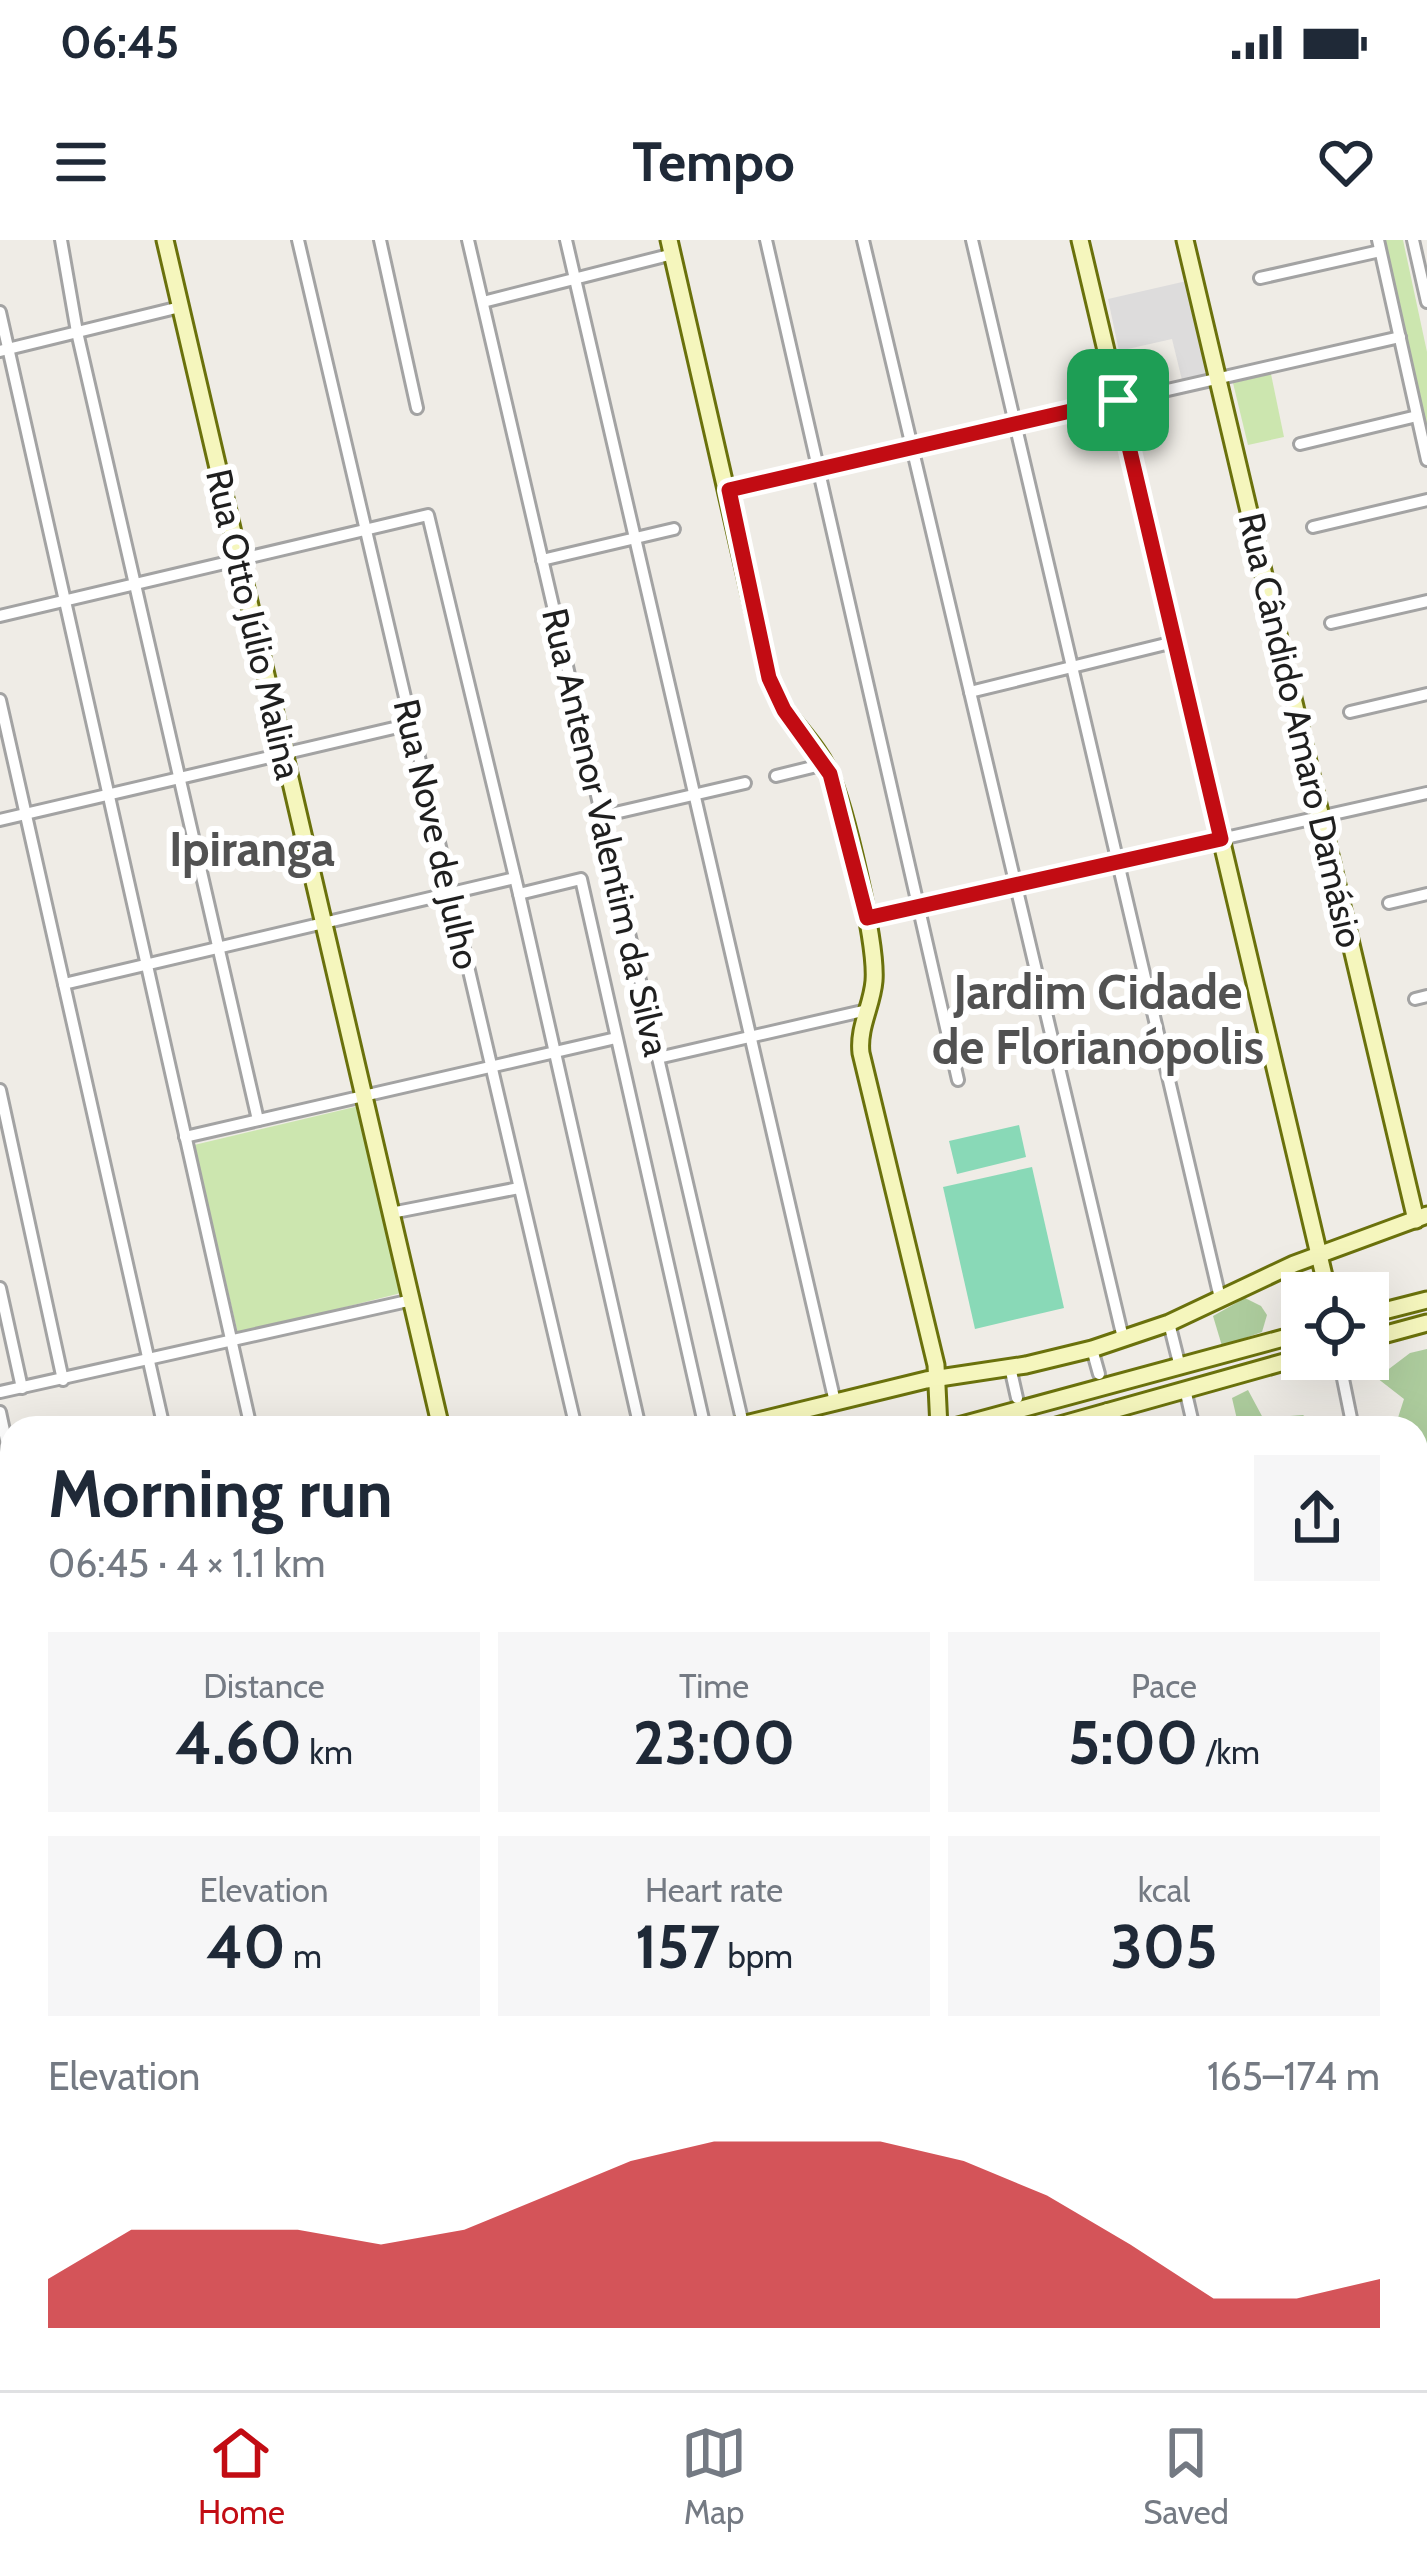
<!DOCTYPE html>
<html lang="en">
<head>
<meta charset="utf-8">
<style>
	:root { --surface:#fff; --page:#f6f6f7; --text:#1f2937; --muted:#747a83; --line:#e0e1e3; --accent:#c20c13 }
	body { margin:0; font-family:Cabin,sans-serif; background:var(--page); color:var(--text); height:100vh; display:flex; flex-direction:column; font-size:45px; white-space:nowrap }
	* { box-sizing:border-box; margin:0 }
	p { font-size:39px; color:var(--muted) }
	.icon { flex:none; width:66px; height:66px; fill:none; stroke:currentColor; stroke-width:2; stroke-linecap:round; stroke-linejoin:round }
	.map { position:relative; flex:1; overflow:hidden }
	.side { position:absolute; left:0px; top:1176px; width:1428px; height:975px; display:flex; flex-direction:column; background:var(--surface); border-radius:36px 36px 0 0; box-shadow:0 12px 48px #0002 }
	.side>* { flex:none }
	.buttons { position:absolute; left:1281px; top:1032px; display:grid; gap:24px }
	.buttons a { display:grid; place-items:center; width:108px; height:108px; border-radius:0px; background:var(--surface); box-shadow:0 12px 48px #0002; font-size:60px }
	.pin { position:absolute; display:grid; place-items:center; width:102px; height:102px; color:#fff; margin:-51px; border-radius:24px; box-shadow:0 6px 18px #0006 }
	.round { display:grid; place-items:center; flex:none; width:126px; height:126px; border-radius:0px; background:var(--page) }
	.summary { display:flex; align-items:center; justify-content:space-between; height:204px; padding:0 48px }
	h1 { font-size:66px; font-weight:700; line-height:90px }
	.stats { display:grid; grid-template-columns:repeat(3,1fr); gap:18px; height:204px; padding:12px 48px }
	.stats div { display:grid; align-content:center; border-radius:0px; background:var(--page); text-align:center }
	.stats b { font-size:60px; font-weight:700 }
	.stats small { font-size:33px; font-weight:400 }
	.stats p { font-size:33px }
	.chart { height:336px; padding:24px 48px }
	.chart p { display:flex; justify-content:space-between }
	.chart svg { width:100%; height:216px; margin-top:12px; fill:var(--accent); opacity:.7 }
	.status { display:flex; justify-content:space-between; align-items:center; height:84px; padding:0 60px; background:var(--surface); direction:ltr }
	.status svg { height:33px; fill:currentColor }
	header { display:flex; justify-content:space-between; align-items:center; height:156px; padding:0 48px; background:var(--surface); font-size:54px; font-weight:700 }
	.tabs { display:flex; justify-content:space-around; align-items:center; height:168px; border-top:3px solid var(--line); background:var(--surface); font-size:33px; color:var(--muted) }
	.tabs a { display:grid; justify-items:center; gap:6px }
	.tabs .active { color:var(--accent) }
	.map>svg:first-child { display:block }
	.residential { fill:#dddcdc }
	.grass { fill:#cce6af }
	.forest { fill:#adcc9d }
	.pitch { fill:#89d9b7 }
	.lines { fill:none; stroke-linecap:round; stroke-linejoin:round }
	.stream { stroke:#a9d1da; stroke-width:3 }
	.street-casing { stroke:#a3a3a3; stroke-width:16 }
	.secondary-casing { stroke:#6a710c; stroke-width:21 }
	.street { stroke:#fff; stroke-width:10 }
	.secondary { stroke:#f5f6bd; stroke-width:15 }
	.route-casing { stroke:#fff; stroke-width:24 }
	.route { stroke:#c20c13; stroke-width:15 }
	.labels { text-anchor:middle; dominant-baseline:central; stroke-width:12; stroke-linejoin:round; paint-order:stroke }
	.street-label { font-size:36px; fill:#1f1f1f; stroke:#fff }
	.district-label { font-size:48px; font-weight:bold; fill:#525252; stroke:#fff }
</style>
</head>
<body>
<div class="status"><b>06:45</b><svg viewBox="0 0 49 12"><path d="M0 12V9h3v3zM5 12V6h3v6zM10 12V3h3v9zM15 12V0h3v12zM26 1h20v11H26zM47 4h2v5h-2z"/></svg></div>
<header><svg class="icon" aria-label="menu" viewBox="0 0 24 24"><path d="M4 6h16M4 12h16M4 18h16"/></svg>Tempo<svg class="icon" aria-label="heart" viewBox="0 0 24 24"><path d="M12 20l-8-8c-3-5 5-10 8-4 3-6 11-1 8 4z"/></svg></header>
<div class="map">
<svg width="1427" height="2150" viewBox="0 0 1427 2150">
	<rect width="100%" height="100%" fill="#efece6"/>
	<g class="residential">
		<path d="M1191 40 1212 133 1182 140 1172 99 1119 111 1108 59Z"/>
		<path d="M1427 1996V2129L1416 2136V1998Z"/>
	</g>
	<g class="grass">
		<path d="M1383 0H1403L1427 112V197Z"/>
		<path d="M1271 134 1284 197 1248 205 1233 143Z"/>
		<path d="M359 866 401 1053 238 1094 194 905Z"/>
	</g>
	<g class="forest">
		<path d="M1245 1058 1261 1066 1267 1075 1262 1092 1222 1106 1213 1076Z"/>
		<path d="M1427 1109V1275L1416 1269 1420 1209 1416 1205V1188L1395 1187 1404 1159 1377 1138 1410 1113Z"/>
		<path d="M1248 1150 1263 1178 1303 1175 1320 1188H1239L1232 1158Z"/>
		<path d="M934 2139H1093L1096 2150H938Z"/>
	</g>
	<g class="pitch">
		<path d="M1019 885 1026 917 957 934 949 901Z"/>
		<path d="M1032 927 1064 1068 975 1089 943 947Z"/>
	</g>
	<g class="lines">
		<g class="stream">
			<path d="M284 2139 286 2150"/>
			<path d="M648 2150 653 2139"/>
		</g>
		<defs>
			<g id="street">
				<path d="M61 0 77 92 258 880"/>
				<path d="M298 0 576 1188"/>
				<path d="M380 0 417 168"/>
				<path d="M468 0 743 1184"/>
				<path d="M566 0 835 1162"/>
				<path d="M766 0 958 840"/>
				<path d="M863 0 1123 1098"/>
				<path d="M972 0 1220 1058"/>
				<path d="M1378 0 1427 220"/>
				<path d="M1413 0 1427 62"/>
				<path d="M1260 38 1380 11"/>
				<path d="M483 62 673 14"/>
				<path d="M0 72 251 1188"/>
				<path d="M0 111 180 67"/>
				<path d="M1300 204 1417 176"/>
				<path d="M729 250 1400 97"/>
				<path d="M1313 287 1427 260"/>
				<path d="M542 320 674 289"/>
				<path d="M0 376 428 275 519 654 640 1188"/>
				<path d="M1331 383 1427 361"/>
				<path d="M970 452 1174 402"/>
				<path d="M0 460 164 1188"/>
				<path d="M1350 472 1427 454"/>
				<path d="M776 536 825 524"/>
				<path d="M602 576 745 543"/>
				<path d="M0 580 411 484"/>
				<path d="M519 654 581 639 705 1188"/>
				<path d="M1389 663 1427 654"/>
				<path d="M867 678 1427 553"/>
				<path d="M64 744 515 638"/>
				<path d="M1415 759 1427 756"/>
				<path d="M658 818 867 770"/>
				<path d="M0 850 63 1140"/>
				<path d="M185 897 616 798"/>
				<path d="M391 973 519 948"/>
				<path d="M0 1048 22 1148"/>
				<path d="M1169 1083 1179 1123"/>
				<path d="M1092 1109 1099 1134"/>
				<path d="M1339 1119 1353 1188"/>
				<path d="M1010 1127 1017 1158"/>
				<path d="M1185 1149 1194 1188"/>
				<path d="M0 1152 412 1060"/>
				<path d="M1107 1169 1112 1188"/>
				<path d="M0 1172 12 1228"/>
				<path d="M1416 1367 1427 1373"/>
				<path d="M0 1630 12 1685"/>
				<path d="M0 1729 12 1727"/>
				<path d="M1416 1912 1427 1926"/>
				<path d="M0 1957 12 1955"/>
				<path d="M0 2095 13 2150"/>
				<path d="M217 2139 220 2150"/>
				<path d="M763 2139 765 2150"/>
				<path d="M865 2139 868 2150"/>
				<path d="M1146 2139 1156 2150"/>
				<path d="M169 2142 179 2139"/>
				<path d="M1359 2143 1384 2139"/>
				<path d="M553 2150 570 2146 571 2150"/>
				<path d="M1277 2150 1339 2139"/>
			</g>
			<g id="secondary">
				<path d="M165 0 441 1188"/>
				<path d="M669 0 769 438C780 475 814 498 829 532 845 567 877 703 874 741 872 766 858 787 861 813L936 1125 939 1188"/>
				<path d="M1080 0 1328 1053"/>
				<path d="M1185 0 1416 980"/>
				<path d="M1368 1075 1427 1060"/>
				<path d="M1368 1099 1427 1083"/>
				<path d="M729 1188 926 1140 1026 1125 1092 1109 1169 1083 1294 1024 1427 975"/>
				<path d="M951 1188 1302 1093"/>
				<path d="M1049 1188 1302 1117"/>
				<path d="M0 1444 12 1440"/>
				<path d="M0 1468 12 1465"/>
				<path d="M440 2150 443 2139"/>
			</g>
		</defs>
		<use href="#street" class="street-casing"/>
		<use href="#secondary" class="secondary-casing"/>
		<use href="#street" class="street"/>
		<use href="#secondary" class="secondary"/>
	</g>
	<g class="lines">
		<defs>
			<path id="route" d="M1118 160 1221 599 867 678 830 534 784 470 769 438 729 250Z"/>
		</defs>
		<use href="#route" class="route-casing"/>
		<use href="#route" class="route"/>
	</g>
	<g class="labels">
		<g class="street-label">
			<text transform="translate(254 384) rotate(77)">Rua Otto Júlio Malina</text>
			<text transform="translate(1301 490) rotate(77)">Rua Cândido Amaro Damásio</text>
			<text transform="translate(606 592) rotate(77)">Rua Antenor Valentim da Silva</text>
			<text transform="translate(437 594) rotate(77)">Rua Nove de Julho</text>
		</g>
		<g class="district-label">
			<text x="252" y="609">Ipiranga</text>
			<text x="1098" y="752">Jardim Cidade<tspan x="1098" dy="55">de Florianópolis</tspan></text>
		</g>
	</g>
</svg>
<div class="buttons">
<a><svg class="icon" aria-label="locate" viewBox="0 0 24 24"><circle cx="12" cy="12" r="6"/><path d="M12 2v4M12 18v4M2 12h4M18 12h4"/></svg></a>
</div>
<div class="pin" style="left:1118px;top:160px;background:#1e9e55"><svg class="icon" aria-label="arrive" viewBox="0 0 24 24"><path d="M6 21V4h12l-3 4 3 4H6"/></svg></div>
<section class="side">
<div class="summary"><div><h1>Morning run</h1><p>06:45 · 4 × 1.1 km</p></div><a class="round"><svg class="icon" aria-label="share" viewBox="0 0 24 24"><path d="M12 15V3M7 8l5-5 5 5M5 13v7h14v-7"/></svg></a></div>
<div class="stats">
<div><p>Distance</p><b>4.60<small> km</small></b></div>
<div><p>Time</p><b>23:00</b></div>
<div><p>Pace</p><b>5:00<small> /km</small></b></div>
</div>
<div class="stats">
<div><p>Elevation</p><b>40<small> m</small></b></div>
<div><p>Heart rate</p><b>157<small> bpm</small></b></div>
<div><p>kcal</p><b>305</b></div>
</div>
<div class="chart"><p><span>Elevation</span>165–174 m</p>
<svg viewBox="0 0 160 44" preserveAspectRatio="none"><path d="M0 44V34L10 24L20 24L30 24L40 27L50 24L60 17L70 10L80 6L90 6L100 6L110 10L120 17L130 27L140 38L150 38L160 34V44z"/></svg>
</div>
</section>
</div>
<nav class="tabs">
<a class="active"><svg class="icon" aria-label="home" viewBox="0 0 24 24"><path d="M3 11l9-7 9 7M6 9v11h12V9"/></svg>Home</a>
<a><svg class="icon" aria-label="map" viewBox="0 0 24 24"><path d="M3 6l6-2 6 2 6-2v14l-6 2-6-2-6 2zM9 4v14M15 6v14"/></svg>Map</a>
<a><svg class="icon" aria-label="saved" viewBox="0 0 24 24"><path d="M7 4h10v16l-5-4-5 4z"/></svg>Saved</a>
</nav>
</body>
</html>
